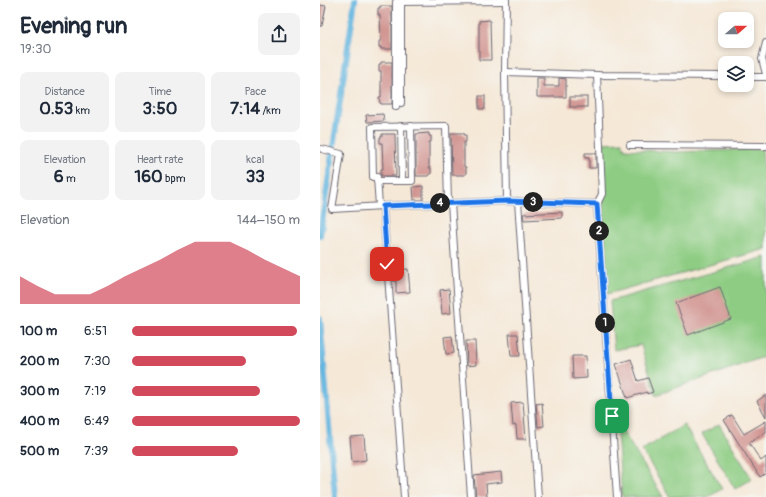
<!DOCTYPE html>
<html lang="en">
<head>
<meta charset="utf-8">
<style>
	:root { --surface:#fff; --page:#f2f2f3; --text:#1f2937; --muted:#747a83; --accent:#d1495b }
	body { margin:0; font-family:Pangolin,sans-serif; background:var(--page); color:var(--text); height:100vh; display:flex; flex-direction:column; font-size:15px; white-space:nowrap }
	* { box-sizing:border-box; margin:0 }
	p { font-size:13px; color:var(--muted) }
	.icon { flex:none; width:22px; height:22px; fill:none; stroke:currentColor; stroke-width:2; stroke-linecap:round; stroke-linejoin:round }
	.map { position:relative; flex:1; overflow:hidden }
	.details { display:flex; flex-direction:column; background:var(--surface); width:320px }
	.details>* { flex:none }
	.needle { width:26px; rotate:70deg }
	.buttons { position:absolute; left:398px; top:12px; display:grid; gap:8px }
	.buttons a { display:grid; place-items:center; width:36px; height:36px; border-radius:8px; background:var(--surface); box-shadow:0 2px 6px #0003; font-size:20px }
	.pin { position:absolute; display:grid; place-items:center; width:34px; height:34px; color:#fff; margin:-17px; border-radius:8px; box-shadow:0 2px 6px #0006 }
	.km { position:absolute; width:20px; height:20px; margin:-10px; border-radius:50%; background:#222; color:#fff; font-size:11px; line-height:20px; text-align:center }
	.round { display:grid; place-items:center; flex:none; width:42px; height:42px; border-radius:8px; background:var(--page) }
	.head { display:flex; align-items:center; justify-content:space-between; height:68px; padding:0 20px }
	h1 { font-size:22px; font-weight:700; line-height:30px }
	.metrics { display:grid; grid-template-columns:repeat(3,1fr); gap:6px; height:68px; padding:4px 20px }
	.metrics div { display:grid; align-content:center; border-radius:8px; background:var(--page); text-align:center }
	.metrics b { font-size:17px; font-weight:700 }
	.metrics small { font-size:11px; font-weight:400 }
	.metrics p { font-size:11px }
	.chart { height:112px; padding:8px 20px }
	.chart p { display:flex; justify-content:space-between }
	.chart svg { width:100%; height:72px; margin-top:4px; fill:var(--accent); opacity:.7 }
	ul { padding:0 20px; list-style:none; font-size:13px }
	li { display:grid; grid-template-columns:64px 48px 1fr; align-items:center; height:30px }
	li i { height:10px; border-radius:5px; background:var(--accent) }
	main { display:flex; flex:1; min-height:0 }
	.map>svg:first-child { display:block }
	.green { fill:#8dcc82; stroke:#58775e }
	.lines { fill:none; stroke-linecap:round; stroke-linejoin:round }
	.canal { stroke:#64b5df; stroke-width:6 }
	.building { fill:#d19491 }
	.street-casing { stroke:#6c6772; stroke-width:8 }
	.street { stroke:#fff; stroke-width:6 }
	.route-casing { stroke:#fff; stroke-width:8 }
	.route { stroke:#1a73e8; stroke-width:5 }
</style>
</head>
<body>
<main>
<section class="details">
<div class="head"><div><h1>Evening run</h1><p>19:30</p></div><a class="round"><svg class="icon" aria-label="share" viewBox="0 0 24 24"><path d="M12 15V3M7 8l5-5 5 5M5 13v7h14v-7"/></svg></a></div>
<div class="metrics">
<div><p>Distance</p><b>0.53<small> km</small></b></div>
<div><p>Time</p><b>3:50</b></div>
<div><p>Pace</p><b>7:14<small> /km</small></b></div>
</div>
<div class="metrics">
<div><p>Elevation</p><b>6<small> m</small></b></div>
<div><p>Heart rate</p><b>160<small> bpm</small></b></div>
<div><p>kcal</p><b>33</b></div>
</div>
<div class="chart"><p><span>Elevation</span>144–150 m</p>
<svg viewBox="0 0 160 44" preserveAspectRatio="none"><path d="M0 44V27L10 33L20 38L30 38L40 38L50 33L60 27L70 22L80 17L90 11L100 6L110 6L120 6L130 11L140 17L150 22L160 27V44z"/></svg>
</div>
<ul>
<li><b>100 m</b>6:51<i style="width:98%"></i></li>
<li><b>200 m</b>7:30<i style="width:68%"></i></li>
<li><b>300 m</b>7:19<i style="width:76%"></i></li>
<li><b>400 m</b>6:49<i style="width:100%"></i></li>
<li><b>500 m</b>7:39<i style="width:63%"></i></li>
</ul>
</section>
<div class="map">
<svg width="446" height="497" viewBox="0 0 446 497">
	<rect width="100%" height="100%" fill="#f6f6f2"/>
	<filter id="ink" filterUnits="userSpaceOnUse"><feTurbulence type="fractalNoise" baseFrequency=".025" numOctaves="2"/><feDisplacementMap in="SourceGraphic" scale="8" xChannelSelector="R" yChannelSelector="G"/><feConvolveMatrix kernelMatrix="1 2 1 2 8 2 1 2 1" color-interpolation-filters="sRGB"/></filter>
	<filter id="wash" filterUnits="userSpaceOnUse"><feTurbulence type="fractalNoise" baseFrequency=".012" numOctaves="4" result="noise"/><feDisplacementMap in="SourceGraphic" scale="16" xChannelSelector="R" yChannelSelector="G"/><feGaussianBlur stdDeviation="0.9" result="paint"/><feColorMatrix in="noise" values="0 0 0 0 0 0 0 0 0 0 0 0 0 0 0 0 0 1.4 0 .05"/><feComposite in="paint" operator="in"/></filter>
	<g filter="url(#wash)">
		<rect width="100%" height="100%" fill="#f5e8d7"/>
		<g class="green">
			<path d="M302 142 305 149 357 152 442 149 446 204V249L287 294 283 203 285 192 283 143Z"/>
			<path d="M446 257V356L336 395 321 345 294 350 290 301Z"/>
			<path d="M296 420 343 497H302Z"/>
			<path d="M399 424 432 479 415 489 382 434Z"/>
			<path d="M364 425 402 489 388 497H350L322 450Z"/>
		</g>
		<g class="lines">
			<g class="canal">
				<path d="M0 235 35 0"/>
				<path d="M0 318 15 497"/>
			</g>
		</g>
		<g id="blocks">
			<g class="building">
				<path d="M0 5 6 6 2 26H0Z"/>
				<path d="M60 6H72V49H61V47H59V41H61L60 15H58V8H60Z"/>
				<path d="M170 20 171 60H159V21Z"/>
				<path d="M61 62H72V104H61V103H60L59 97H61V71H59V64H61Z"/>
				<path d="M217 78H224V86H239V78L246 79V97H217Z"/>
				<rect x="159" y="96" width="6" height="13"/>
				<rect x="250" y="97" width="17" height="10"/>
				<path d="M63 114 64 121 47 122 46 115Z"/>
				<path d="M109 133V136H111V142H109V168H111V174H109V176H96V134Z"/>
				<path d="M131 133H144V135H146V142H144V167H146V173L145 174V175H132Z"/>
				<path d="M62 134H75L76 176H63L61 175V169H63L62 143H60V137H62Z"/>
				<path d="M265 153H276V168H269V158H265Z"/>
				<path d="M103 186V200H94L93 187Z"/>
				<path d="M242 212V218L204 220 203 214Z"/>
				<path d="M88 269 90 292 76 293V281H73L72 275 75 274 74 270Z"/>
				<path d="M400 287 411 319 368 335 356 303Z"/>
				<path d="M129 289 131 313 122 314 120 290Z"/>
				<path d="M189 334H198L200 356H191Z"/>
				<path d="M132 336 134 353 126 354 124 337Z"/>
				<path d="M146 341H155L156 365 147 366Z"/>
				<path d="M252 356H266L267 378 253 379Z"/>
				<path d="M311 359 318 381 328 378 333 392 327 394V392L307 398 296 364Z"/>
				<path d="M446 395V417L437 401Z"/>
				<path d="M203 402 206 439H197L196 425 193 426 191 403Z"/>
				<path d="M222 403 224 426 218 427 216 404Z"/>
				<path d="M412 415 424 434 446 421V432L429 443 441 461 446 457V473L440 477 404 420Z"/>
				<path d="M44 436 46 460 32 462 30 437Z"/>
				<path d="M181 472 182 482 166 484 167 497H156L154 475Z"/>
			</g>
		</g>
	</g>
	<g filter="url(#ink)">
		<use href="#blocks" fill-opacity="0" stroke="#6c6772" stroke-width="1"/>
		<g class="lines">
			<defs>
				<g id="street">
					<path d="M186 0 185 72 187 201"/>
					<path d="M81 2V103"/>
					<path d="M446 43 442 59 446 74"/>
					<path d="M185 72 277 75 405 76"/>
					<path d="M277 75 282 194 277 204 297 497"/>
					<path d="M427 77H446"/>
					<path d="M76 107V2L186 1"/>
					<path d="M81 126 82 181"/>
					<path d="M310 145 446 146"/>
					<path d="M2 149 21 154 12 209 63 206 187 201 277 204"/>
					<path d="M57 181H92L91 126"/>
					<path d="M198 201 218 497"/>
					<path d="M131 203 151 497"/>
					<path d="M59 206 57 177H53L52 127 126 126 128 203"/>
					<path d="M63 206 84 497"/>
				</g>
			</defs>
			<use href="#street" class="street-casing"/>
			<use href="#street" class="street"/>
		</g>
	</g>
	<g class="lines" filter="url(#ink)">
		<defs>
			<path id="route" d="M67 264 63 206 187 201 277 204 292 416"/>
		</defs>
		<use href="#route" class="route-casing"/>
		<use href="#route" class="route"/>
	</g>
</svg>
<div class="buttons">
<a><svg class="needle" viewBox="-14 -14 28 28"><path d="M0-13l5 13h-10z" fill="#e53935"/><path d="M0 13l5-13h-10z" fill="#747a83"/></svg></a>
<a><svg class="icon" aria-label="layers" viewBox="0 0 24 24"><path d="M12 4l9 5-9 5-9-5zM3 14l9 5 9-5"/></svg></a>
</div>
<div class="pin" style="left:292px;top:416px;background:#1e9e55"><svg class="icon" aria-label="arrive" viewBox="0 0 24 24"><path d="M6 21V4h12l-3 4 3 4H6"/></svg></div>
<div class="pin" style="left:67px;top:264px;background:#d93025"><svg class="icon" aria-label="check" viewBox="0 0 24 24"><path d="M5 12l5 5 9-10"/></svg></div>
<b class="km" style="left:285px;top:323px">1</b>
<b class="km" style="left:279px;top:231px">2</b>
<b class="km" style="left:213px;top:202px">3</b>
<b class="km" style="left:120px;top:203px">4</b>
</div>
</main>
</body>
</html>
